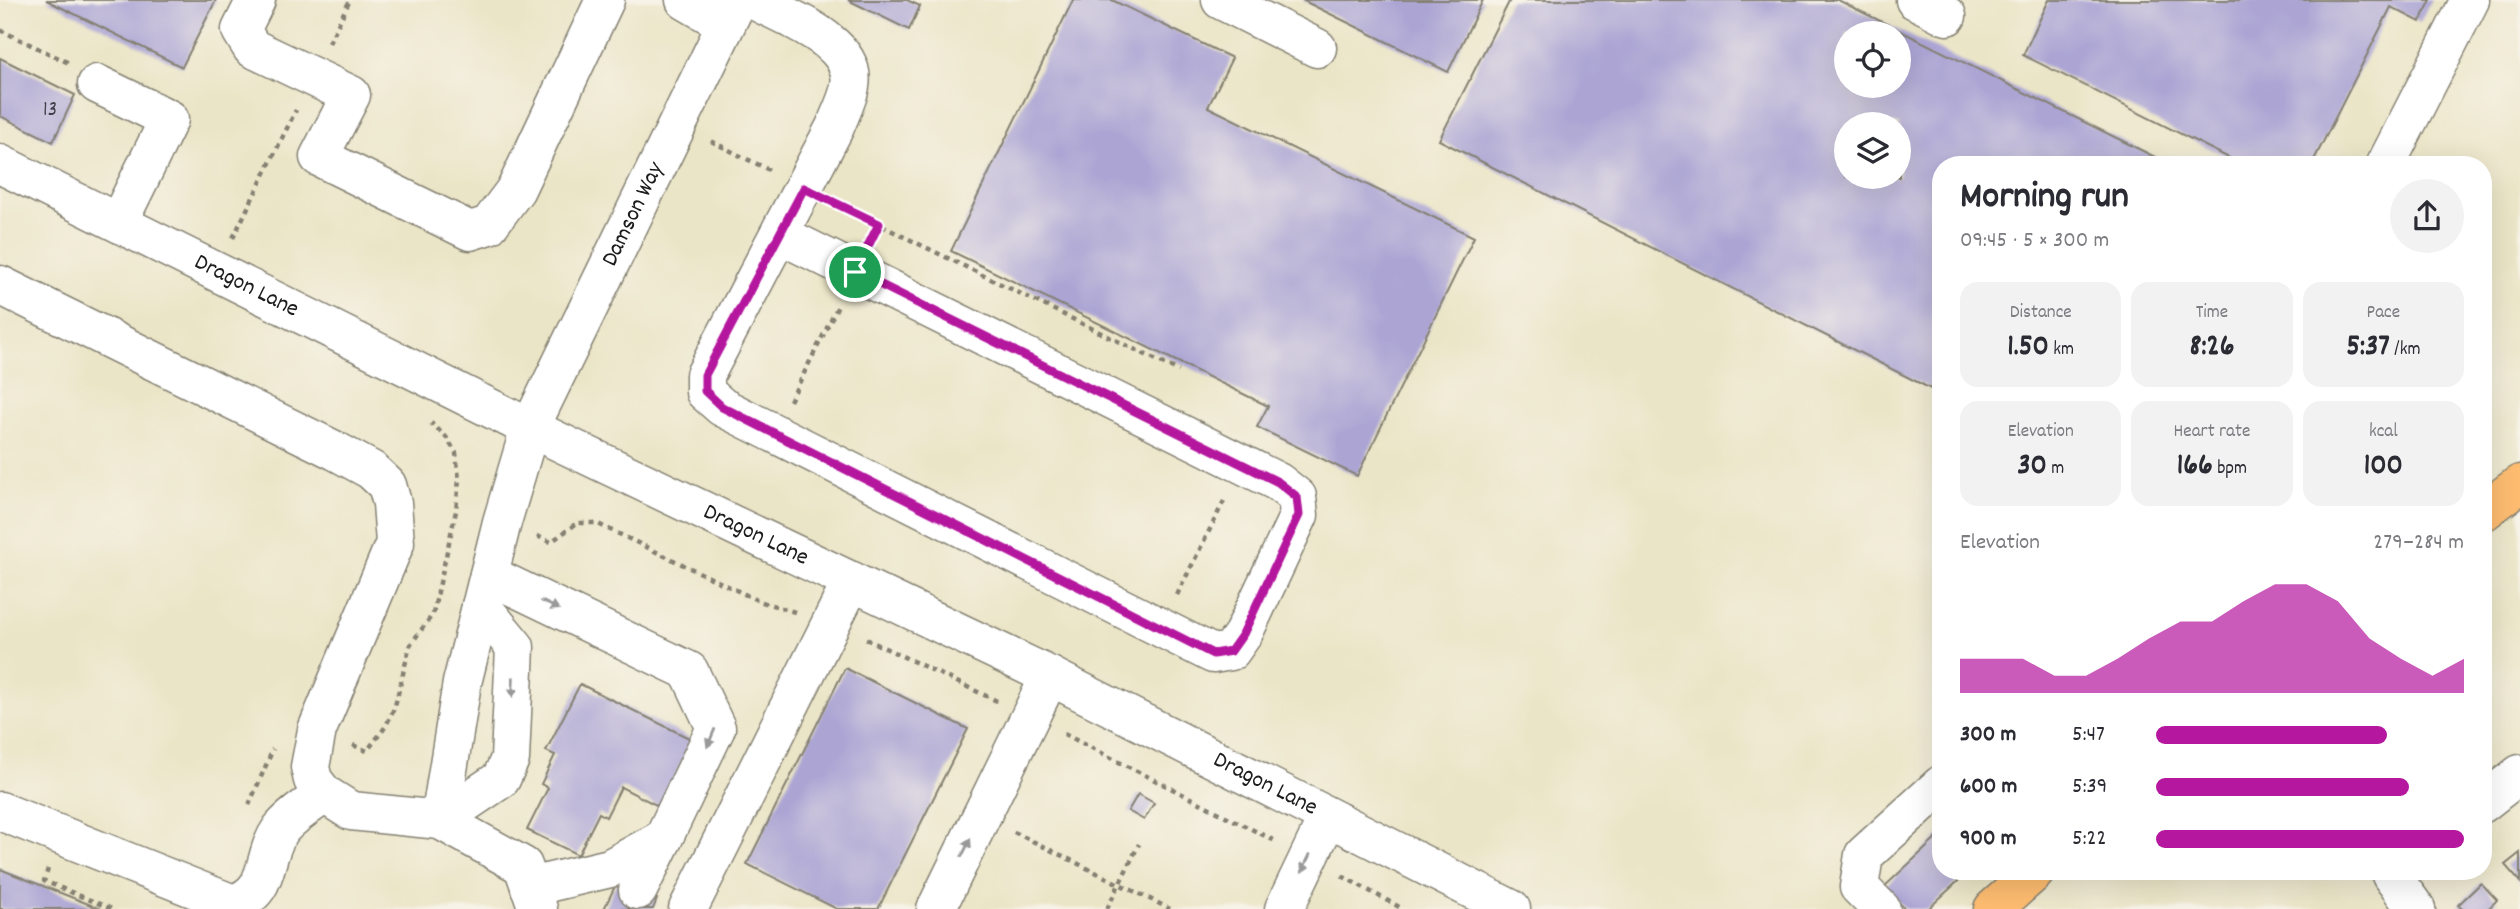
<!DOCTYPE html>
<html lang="en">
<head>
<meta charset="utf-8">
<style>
	:root { --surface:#fff; --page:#f2f2f3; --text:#2b2b33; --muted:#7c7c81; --accent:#b5179e }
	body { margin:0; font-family:Dekko,sans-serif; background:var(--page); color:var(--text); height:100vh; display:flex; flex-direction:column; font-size:26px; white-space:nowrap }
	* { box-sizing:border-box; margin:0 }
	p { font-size:23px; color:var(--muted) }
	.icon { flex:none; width:38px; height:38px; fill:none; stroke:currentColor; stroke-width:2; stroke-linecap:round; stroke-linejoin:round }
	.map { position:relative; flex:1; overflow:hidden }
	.details { position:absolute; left:1932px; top:156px; width:560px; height:724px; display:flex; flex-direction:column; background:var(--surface); border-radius:28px; box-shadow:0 7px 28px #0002 }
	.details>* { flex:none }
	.controls { position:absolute; left:1834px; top:21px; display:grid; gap:14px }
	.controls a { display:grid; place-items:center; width:77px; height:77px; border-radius:50%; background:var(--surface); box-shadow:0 7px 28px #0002; font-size:35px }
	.pin { position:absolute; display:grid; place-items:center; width:60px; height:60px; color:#fff; margin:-30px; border:4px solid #fff; border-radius:50%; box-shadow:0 2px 7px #0007 }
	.round { display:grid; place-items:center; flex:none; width:74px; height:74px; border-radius:37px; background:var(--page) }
	.summary { display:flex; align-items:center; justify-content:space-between; height:119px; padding:0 28px }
	h1 { font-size:38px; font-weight:700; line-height:52px }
	.figures { display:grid; grid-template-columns:repeat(3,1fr); gap:10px; height:119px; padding:7px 28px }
	.figures div { display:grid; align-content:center; border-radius:18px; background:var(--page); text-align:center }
	.figures b { font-size:30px; font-weight:700 }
	.figures small { font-size:19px; font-weight:400 }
	.figures p { font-size:19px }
	.chart { height:196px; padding:14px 28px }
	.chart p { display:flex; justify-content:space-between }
	.chart svg { width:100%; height:126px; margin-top:7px; fill:var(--accent); opacity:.7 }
	ul { padding:0 28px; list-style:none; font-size:23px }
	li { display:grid; grid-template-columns:112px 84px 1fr; align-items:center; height:52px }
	li i { height:18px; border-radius:9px; background:var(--accent) }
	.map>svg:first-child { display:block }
	.building { fill:#aca5d4; fill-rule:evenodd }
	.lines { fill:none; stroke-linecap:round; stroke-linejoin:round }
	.minor-casing { stroke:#848072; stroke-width:41 }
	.major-casing { stroke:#848072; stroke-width:41 }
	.path { stroke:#848072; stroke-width:4.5; stroke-dasharray:5 5; stroke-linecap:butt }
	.minor { stroke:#fff; stroke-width:38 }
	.major { stroke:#fdbc70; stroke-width:38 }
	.oneway { fill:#999 }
	.route-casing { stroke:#fff; stroke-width:14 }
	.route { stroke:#b5179e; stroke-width:9 }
	.labels { text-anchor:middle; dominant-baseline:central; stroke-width:7; stroke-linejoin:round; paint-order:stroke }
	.number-label { font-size:21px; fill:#403e4a }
	.street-label { font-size:24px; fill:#1c1c1c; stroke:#f7f3e8 }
</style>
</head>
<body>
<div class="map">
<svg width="2520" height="909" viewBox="0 0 2520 909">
	<rect width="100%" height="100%" fill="#f7f3e8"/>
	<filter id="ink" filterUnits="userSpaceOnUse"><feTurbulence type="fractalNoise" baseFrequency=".0143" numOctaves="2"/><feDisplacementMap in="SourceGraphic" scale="14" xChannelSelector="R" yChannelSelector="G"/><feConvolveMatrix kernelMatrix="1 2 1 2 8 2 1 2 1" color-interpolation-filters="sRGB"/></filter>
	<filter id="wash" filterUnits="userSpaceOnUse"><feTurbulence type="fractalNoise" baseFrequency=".00686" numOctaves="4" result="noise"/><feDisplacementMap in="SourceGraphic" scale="28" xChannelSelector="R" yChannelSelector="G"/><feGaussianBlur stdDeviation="1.57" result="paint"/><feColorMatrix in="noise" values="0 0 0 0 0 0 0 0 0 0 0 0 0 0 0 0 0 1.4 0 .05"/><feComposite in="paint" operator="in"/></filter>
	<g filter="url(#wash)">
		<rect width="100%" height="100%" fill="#ebe5c7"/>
		<g id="blocks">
			<g class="building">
				<path d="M46 0H216L182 67Z"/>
				<path d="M848 0H907L920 6 909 30Z"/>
				<path d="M1073 0H1112L1232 58 1208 107 1474 237 1357 476 1257 427 1268 406 951 251Z"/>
				<path d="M1302 0H1483L1448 72Z"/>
				<path d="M1510 0H1838L2169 164H1941V394L1439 140ZM1846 33H1899V86H1846ZM1846 124H1899V177H1846Z"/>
				<path d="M2049 0H2431L2420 22 2391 7 2312 164H2241L2023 55Z"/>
				<path d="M0 58 75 95 53 142 0 116Z"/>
				<path d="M845 668 968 729 878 909H837L747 864Z"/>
				<path d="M580 684 693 740 660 807 621 787 606 817 599 813 578 855 527 830 548 788 541 784 555 755 546 751Z"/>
				<path d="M1138 794 1154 803 1144 820 1128 811Z"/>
				<path d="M1941 834V872H1968L1928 909H1905L1884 887Z"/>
				<path d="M2520 853V882L2505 865Z"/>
				<path d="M0 869 101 909H0Z"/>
				<path d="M618 880 657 899 653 909H604Z"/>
				<path d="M2481 883 2497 900 2488 909H2462L2458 905Z"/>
			</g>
		</g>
	</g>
	<g filter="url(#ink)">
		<use href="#blocks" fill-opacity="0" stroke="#848072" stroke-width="2"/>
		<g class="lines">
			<defs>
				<g id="minor">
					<path d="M256 0 241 30 252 48 351 95 319 157 470 231 489 225 516 189 605 0"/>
					<path d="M685 0 726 24"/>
					<path d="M754 0C785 17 858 42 850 86 848 99 840 114 835 127L705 375V392L722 407 1213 654 1231 651 1243 634 1299 515 1297 497 1278 482 779 234"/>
					<path d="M1221 0 1317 48"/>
					<path d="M1915 0 1947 16"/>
					<path d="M97 84 169 119 119 221"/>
					<path id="s1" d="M0 164 530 428 1050 676 1511 909"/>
					<path d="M2386 164 2470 0"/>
					<path d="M0 285 336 451 371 470 387 485 392 503 395 543 317 730 310 767 313 780 324 794 351 811 440 820 523 866 538 909"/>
					<path d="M489 575 689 671 716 728 663 839 610 868 530 887"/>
					<path d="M2483 803 2520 774"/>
					<path d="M0 811 233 904C273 891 260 858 281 829 291 816 311 804 324 794"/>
					<path id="s2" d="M440 820 462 683 502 522 530 428 738 0"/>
					<path d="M440 820 501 779 510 759 515 647 481 606"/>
					<path d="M2395 872 2391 875 2416 909"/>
					<path d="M638 890 663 839"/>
					<path d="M688 909 852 581"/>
					<path d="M936 909 1050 676"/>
					<path d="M1284 909 1328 817"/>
					<path d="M1881 909 1859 887 1864 855 1941 785"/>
				</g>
				<g id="major">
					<path d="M2483 512 2520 484"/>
					<path d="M1993 909 2035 872"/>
				</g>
			</defs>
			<use href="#minor" class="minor-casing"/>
			<use href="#major" class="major-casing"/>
			<g class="path">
				<path d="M0 30 69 63"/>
				<path d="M329 43 350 0"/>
				<path d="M711 141 769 170"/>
				<path d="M837 204 1179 371"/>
				<path d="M233 238 296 110"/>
				<path d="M790 401 838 306"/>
				<path d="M537 536 551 542 577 523H596L759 601 795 612"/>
				<path d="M1177 595 1226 497"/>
				<path d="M866 639 997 701"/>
				<path d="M1064 734 1275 841"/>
				<path d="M353 745 367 751 386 726 395 706 410 645 433 614 456 511 459 479 456 453 446 437 431 423"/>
				<path d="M249 805 273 749"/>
				<path d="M1014 832 1170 909"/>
				<path d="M48 869 44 881 112 909"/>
				<path d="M1342 876 1403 909"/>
				<path d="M1107 909 1139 844"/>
			</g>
			<use href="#minor" class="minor"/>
			<use href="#major" class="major"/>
		</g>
		<defs><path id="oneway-solid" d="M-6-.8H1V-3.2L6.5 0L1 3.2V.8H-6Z" transform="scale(1.75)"/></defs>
		<g class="oneway">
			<use href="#oneway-solid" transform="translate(550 605) rotate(26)"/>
			<use href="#oneway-solid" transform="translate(513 687) rotate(92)"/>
			<use href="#oneway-solid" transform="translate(711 738) rotate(113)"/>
			<use href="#oneway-solid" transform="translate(966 848) rotate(-64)"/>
			<use href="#oneway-solid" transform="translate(1306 863) rotate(115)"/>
		</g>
	</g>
	<g class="lines" filter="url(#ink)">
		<defs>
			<path id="route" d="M804 188 879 224 855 272 1278 482 1297 497 1299 515 1243 634 1231 651 1213 654 722 407 705 391V375Z"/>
		</defs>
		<use href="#route" class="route-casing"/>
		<use href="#route" class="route"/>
	</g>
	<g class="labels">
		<g class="number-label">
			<text x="50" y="111">13</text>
		</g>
		<g class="street-label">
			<text stroke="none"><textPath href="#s2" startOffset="640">Damson Way</textPath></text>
			<text stroke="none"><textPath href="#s1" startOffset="275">Dragon Lane</textPath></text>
			<text stroke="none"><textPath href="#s1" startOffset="842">Dragon Lane</textPath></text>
			<text stroke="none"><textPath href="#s1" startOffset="1409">Dragon Lane</textPath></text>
		</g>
	</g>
</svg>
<div class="controls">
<a><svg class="icon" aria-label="locate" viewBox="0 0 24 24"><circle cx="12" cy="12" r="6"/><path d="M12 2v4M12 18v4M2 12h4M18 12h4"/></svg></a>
<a><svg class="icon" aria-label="layers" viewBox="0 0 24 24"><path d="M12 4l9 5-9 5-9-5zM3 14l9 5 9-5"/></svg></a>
</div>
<div class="pin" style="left:855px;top:272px;background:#1e9e55"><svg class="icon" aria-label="arrive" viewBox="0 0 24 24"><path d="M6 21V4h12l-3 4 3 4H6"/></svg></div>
<section class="details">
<div class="summary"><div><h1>Morning run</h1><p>09:45 · 5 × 300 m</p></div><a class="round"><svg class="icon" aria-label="share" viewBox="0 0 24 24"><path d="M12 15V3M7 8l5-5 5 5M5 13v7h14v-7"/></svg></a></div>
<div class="figures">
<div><p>Distance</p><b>1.50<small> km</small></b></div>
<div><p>Time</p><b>8:26</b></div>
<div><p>Pace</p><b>5:37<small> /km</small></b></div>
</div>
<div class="figures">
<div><p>Elevation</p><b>30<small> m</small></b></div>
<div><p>Heart rate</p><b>166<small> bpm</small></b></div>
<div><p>kcal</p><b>100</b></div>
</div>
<div class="chart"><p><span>Elevation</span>279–284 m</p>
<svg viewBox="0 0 160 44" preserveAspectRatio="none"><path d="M0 44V32L10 32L20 32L30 38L40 38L50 32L60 25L70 19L80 19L90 12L100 6L110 6L120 12L130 25L140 32L150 38L160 32V44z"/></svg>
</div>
<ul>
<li><b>300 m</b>5:47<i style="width:75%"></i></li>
<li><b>600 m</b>5:39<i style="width:82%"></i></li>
<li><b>900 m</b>5:22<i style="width:100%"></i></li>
</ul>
</section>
</div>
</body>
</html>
